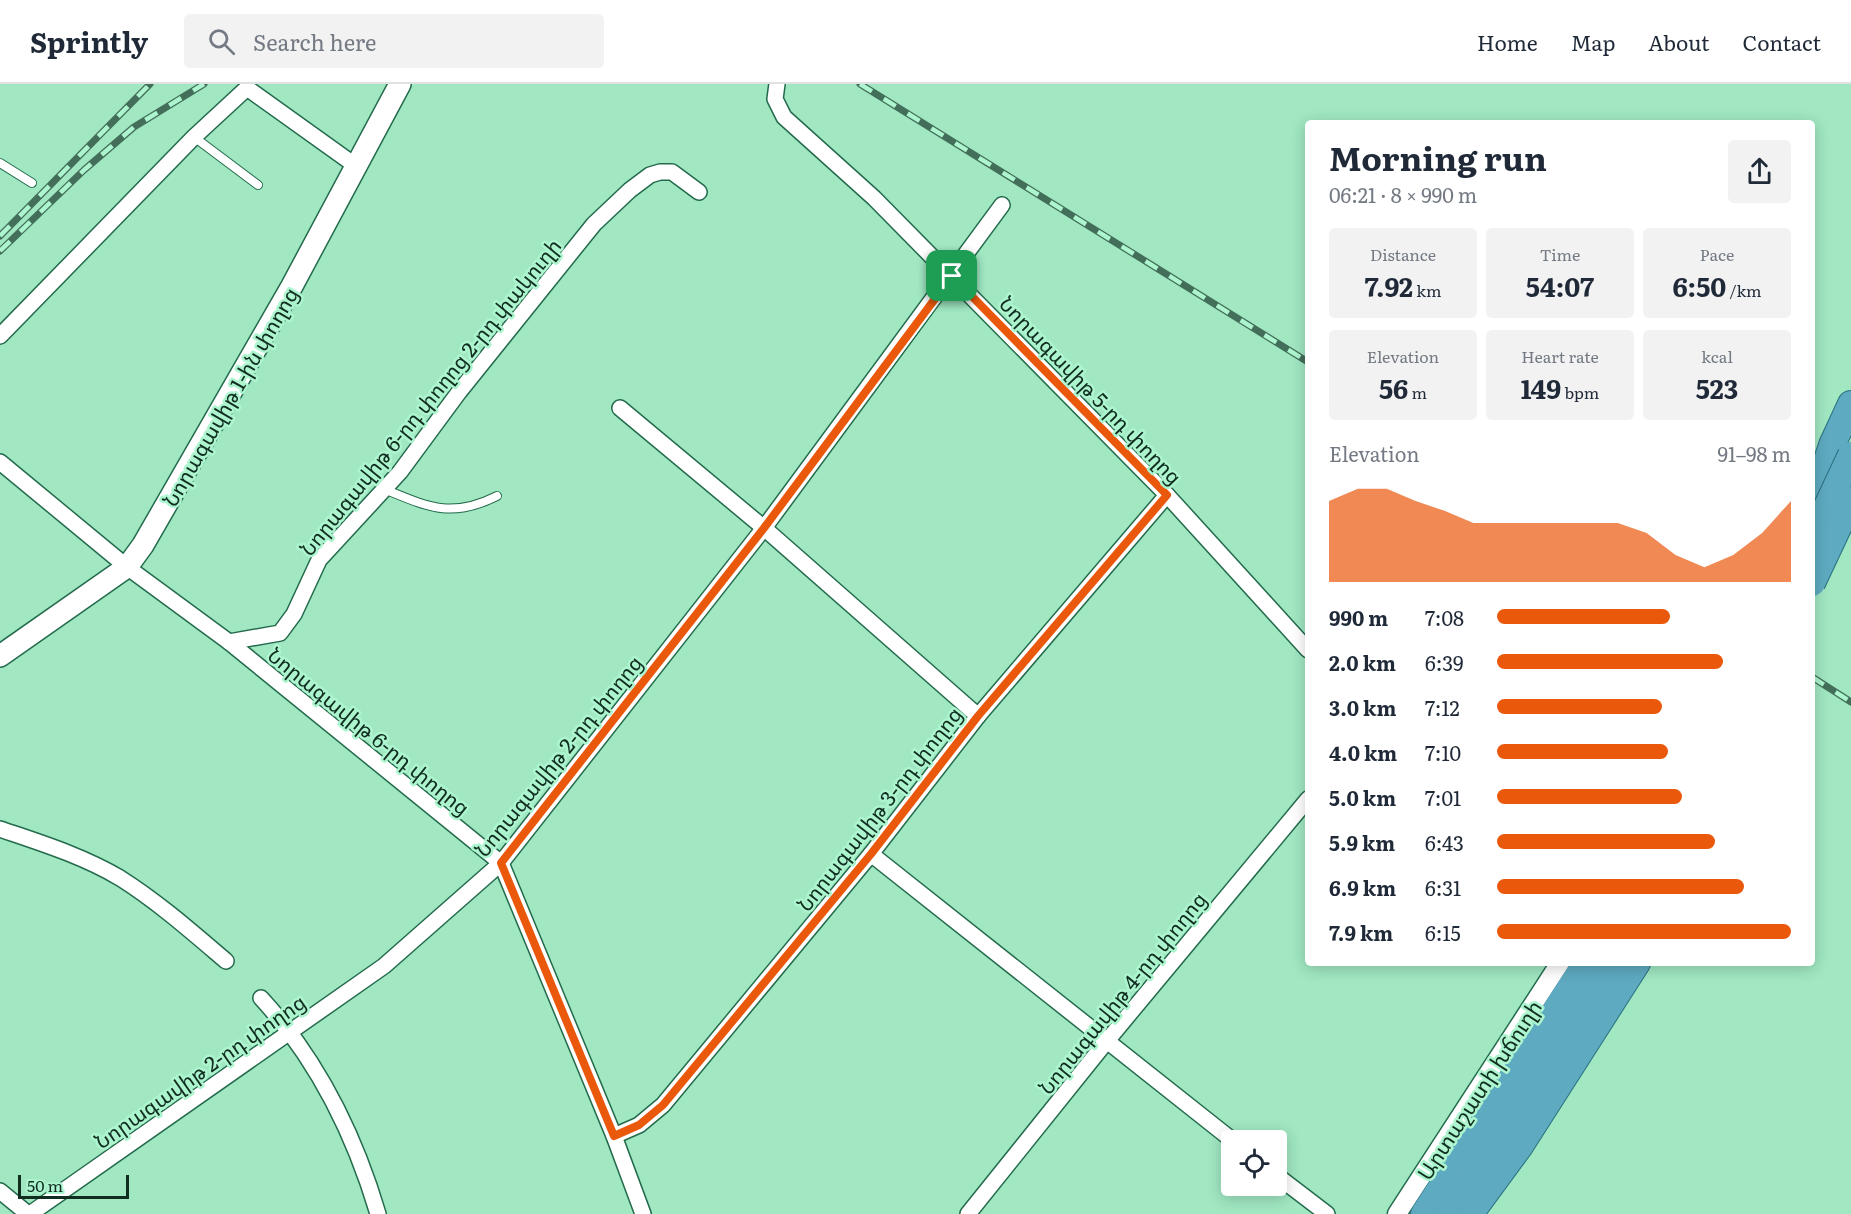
<!DOCTYPE html>
<html lang="en">
<head>
<meta charset="utf-8">
<style>
	:root { --surface:#fff; --page:#f2f2f3; --text:#1f2937; --muted:#747a83; --line:#e0e1e3; --accent:#ea580c }
	body { margin:0; font-family:Literata,"Noto Sans Armenian",serif; background:var(--page); color:var(--text); height:100vh; display:flex; flex-direction:column; font-size:22px; white-space:nowrap }
	* { box-sizing:border-box; margin:0 }
	p { font-size:20px; color:var(--muted) }
	.icon { flex:none; width:33px; height:33px; fill:none; stroke:currentColor; stroke-width:2; stroke-linecap:round; stroke-linejoin:round }
	.map { position:relative; flex:1; overflow:hidden }
	.details { position:absolute; left:1305px; top:36px; width:510px; height:846px; display:flex; flex-direction:column; background:var(--surface); border-radius:6px; box-shadow:0 3px 15px #0003 }
	.details>* { flex:none }
	.buttons { position:absolute; left:1221px; top:1046px; display:grid; gap:12px }
	.buttons a { display:grid; place-items:center; width:66px; height:66px; border-radius:6px; background:var(--surface); box-shadow:0 3px 15px #0003; font-size:30px }
	.scale { position:absolute; left:18px; bottom:15px; width:111px; box-sizing:border-box; padding-left:6px; border:3px solid #102d20; border-top:0; font-size:16px; line-height:21px; white-space:nowrap; color:#102d20; -webkit-text-stroke:4px #adf5cf; paint-order:stroke }
	.pin { position:absolute; display:grid; place-items:center; width:51px; height:51px; color:#fff; margin:-26px; border-radius:12px; box-shadow:0 3px 9px #0006 }
	.round { display:grid; place-items:center; flex:none; width:63px; height:63px; border-radius:6px; background:var(--page) }
	.overview { display:flex; align-items:center; justify-content:space-between; height:102px; padding:0 24px }
	h1 { font-size:33px; font-weight:700; line-height:45px }
	.metrics { display:grid; grid-template-columns:repeat(3,1fr); gap:9px; height:102px; padding:6px 24px }
	.metrics div { display:grid; align-content:center; border-radius:6px; background:var(--page); text-align:center }
	.metrics b { font-size:26px; font-weight:700 }
	.metrics small { font-size:16px; font-weight:400 }
	.metrics p { font-size:16px }
	.chart { height:168px; padding:12px 24px }
	.chart p { display:flex; justify-content:space-between }
	.chart svg { width:100%; height:108px; margin-top:6px; fill:var(--accent); opacity:.7 }
	ul { padding:0 24px; list-style:none; font-size:20px }
	li { display:grid; grid-template-columns:96px 72px 1fr; align-items:center; height:45px }
	li i { height:15px; border-radius:8px; background:var(--accent) }
	header { display:flex; align-items:center; gap:36px; box-sizing:border-box; height:84px; padding:0 30px; background:var(--surface); border-bottom:2px solid var(--line) }
	header strong { font-size:28px }
	nav { display:flex; gap:33px; margin-inline-start:auto; font-size:21px }
	.search { width:420px; height:54px; background:var(--page); display:flex; align-items:center; gap:15px; box-sizing:border-box; padding:0 21px; border-radius:6px; color:var(--muted); font-size:22px }
	.map>svg:first-child { display:block }
	.lines { fill:none; stroke-linecap:round; stroke-linejoin:round }
	.service-casing { stroke:#236b4c; stroke-width:10 }
	.minor-casing { stroke:#236b4c; stroke-width:18 }
	.tertiary-casing { stroke:#236b4c; stroke-width:21 }
	.secondary-casing { stroke:#236b4c; stroke-width:24 }
	.trunk-casing { stroke:#28707e; stroke-width:28 }
	.service { stroke:#fff; stroke-width:8 }
	.minor { stroke:#fff; stroke-width:15 }
	.tertiary { stroke:#fff; stroke-width:18 }
	.secondary { stroke:#fff; stroke-width:21 }
	.trunk { stroke:#5eaac0; stroke-width:26 }
	.rail-casing { stroke:#436e59; stroke-width:7 }
	.rail { stroke:#adf5cf; stroke-width:4.5; stroke-dasharray:14; stroke-linecap:butt }
	.trunk-bridge-casing { stroke:#28707e; stroke-width:28; stroke-linecap:butt }
	.trunk-bridge { stroke:#5eaac0; stroke-width:26 }
	.route-casing { stroke:#fff; stroke-width:12 }
	.route { stroke:#ea580c; stroke-width:8 }
	.labels { text-anchor:middle; dominant-baseline:central; stroke-width:5; stroke-linejoin:round; paint-order:stroke }
	.street-label { font-size:21px; fill:#102d20; stroke:#adf5cf }
</style>
</head>
<body>
<header>
<strong>Sprintly</strong>
<div class="search"><svg class="icon" aria-label="search" viewBox="0 0 24 24"><circle cx="10" cy="10" r="6"/><path d="M15 15l6 6"/></svg>Search here</div>
<nav><a>Home</a><a>Map</a><a>About</a><a>Contact</a></nav>
</header>
<div class="map">
<svg width="1851" height="1130" viewBox="0 0 1851 1130">
	<rect width="100%" height="100%" fill="#a0e7c2"/>
	<g class="lines">
		<defs>
			<g id="service">
				<path d="M194 53 258 101"/>
				<path d="M0 79 32 99"/>
				<path d="M384 405C428 423 451 435 497 412"/>
			</g>
			<g id="minor">
				<path d="M777 0 775 15 784 33 874 114 1167 411 1308 566"/>
				<path d="M0 252 194 53 247 4 356 82"/>
				<path d="M620 324 764 444 978 632"/>
				<path d="M0 378 127 483 229 558 501 779 614 1052 643 1130"/>
				<path d="M229 558 280 549 294 530 319 476 400 388 459 308 594 140 630 106 650 91 660 88H672L699 108"/>
				<path d="M0 745C41 759 83 772 120 794 158 818 192 848 226 877"/>
				<path d="M871 770 1232 1056"/>
				<path d="M261 914C318 976 354 1049 378 1130"/>
				<path d="M614 1052 639 1041 663 1021 871 770 978 632 1167 411"/>
				<path d="M1276 1091 1327 1130"/>
				<path d="M0 1107 28 1130"/>
				<path d="M30 1130 384 882 501 779 764 444 1002 121"/>
				<path d="M968 1130 1106 958 1308 715"/>
			</g>
			<path id="tertiary" d="M1397 1130 1560 879"/>
			<path id="secondary" d="M0 572 127 483 143 461 292 202 400 0"/>
			<g id="trunk">
				<path d="M1845 431 1813 419 1832 361 1851 320"/>
				<path d="M1424 1130 1586 879"/>
				<path d="M1447 1130 1608 879"/>
				<path d="M1470 1130 1520 1062 1637 879"/>
			</g>
		</defs>
		<use href="#service" class="service-casing"/>
		<use href="#minor" class="minor-casing"/>
		<use href="#tertiary" class="tertiary-casing"/>
		<use href="#secondary" class="secondary-casing"/>
		<use href="#trunk" class="trunk-casing"/>
		<use href="#service" class="service"/>
		<use href="#minor" class="minor"/>
		<use href="#tertiary" class="tertiary"/>
		<use href="#secondary" class="secondary"/>
		<use href="#trunk" class="trunk"/>
		<defs>
			<g id="rail">
				<path d="M860 0 1308 278"/>
				<path d="M0 152 150 0"/>
				<path d="M0 167 84 86 134 43 204 0"/>
				<path d="M1812 593 1851 618"/>
			</g>
		</defs>
		<use href="#rail" class="rail-casing"/>
		<use href="#rail" class="rail"/>
		<defs>
			<g id="trunk-bridge">
				<path d="M1812 454 1851 371"/>
				<path d="M1812 499 1851 416"/>
			</g>
		</defs>
		<use href="#trunk-bridge" class="trunk-bridge-casing"/>
		<use href="#trunk-bridge" class="trunk-bridge"/>
	</g>
	<g class="lines">
		<defs>
			<path id="route" d="M952 192 1167 411 978 632 871 770 663 1021 639 1041 614 1052 501 779 764 444Z"/>
		</defs>
		<use href="#route" class="route-casing"/>
		<use href="#route" class="route"/>
	</g>
	<g class="labels">
		<g class="street-label">
			<text transform="translate(1092 305) rotate(46)">Նորագավիթ 5-րդ փողոց</text>
			<text transform="translate(229 312) rotate(-60)">Նորագավիթ 1-ին փողոց</text>
			<text transform="translate(429 312) rotate(-51)">Նորագավիթ 6-րդ փողոց 2-րդ փակուղի</text>
			<text transform="translate(370 646) rotate(39)">Նորագավիթ 6-րդ փողոց</text>
			<text transform="translate(557 671) rotate(-51)">Նորագավիթ 2-րդ փողոց</text>
			<text transform="translate(878 724) rotate(-52)">Նորագավիթ 3-րդ փողոց</text>
			<text transform="translate(1121 908) rotate(-51)">Նորագավիթ 4-րդ փողոց</text>
			<text transform="translate(199 986) rotate(-35)">Նորագավիթ 2-րդ փողոց</text>
			<text transform="translate(1478 1005) rotate(-57)">Արտաշատի խճուղի</text>
		</g>
	</g>
</svg>
<div class="buttons">
<a><svg class="icon" aria-label="locate" viewBox="0 0 24 24"><circle cx="12" cy="12" r="6"/><path d="M12 2v4M12 18v4M2 12h4M18 12h4"/></svg></a>
</div>
<div class="scale">50 m</div>
<div class="pin" style="left:952px;top:192px;background:#1e9e55"><svg class="icon" aria-label="arrive" viewBox="0 0 24 24"><path d="M6 21V4h12l-3 4 3 4H6"/></svg></div>
<section class="details">
<div class="overview"><div><h1>Morning run</h1><p>06:21 · 8 × 990 m</p></div><a class="round"><svg class="icon" aria-label="share" viewBox="0 0 24 24"><path d="M12 15V3M7 8l5-5 5 5M5 13v7h14v-7"/></svg></a></div>
<div class="metrics">
<div><p>Distance</p><b>7.92<small> km</small></b></div>
<div><p>Time</p><b>54:07</b></div>
<div><p>Pace</p><b>6:50<small> /km</small></b></div>
</div>
<div class="metrics">
<div><p>Elevation</p><b>56<small> m</small></b></div>
<div><p>Heart rate</p><b>149<small> bpm</small></b></div>
<div><p>kcal</p><b>523</b></div>
</div>
<div class="chart"><p><span>Elevation</span>91–98 m</p>
<svg viewBox="0 0 160 44" preserveAspectRatio="none"><path d="M0 44V11L10 6L20 6L30 11L40 15L50 20L60 20L70 20L80 20L90 20L100 20L110 24L120 33L130 38L140 33L150 24L160 11V44z"/></svg>
</div>
<ul>
<li><b>990 m</b>7:08<i style="width:59%"></i></li>
<li><b>2.0 km</b>6:39<i style="width:77%"></i></li>
<li><b>3.0 km</b>7:12<i style="width:56%"></i></li>
<li><b>4.0 km</b>7:10<i style="width:58%"></i></li>
<li><b>5.0 km</b>7:01<i style="width:63%"></i></li>
<li><b>5.9 km</b>6:43<i style="width:74%"></i></li>
<li><b>6.9 km</b>6:31<i style="width:84%"></i></li>
<li><b>7.9 km</b>6:15<i style="width:100%"></i></li>
</ul>
</section>
</div>
</body>
</html>
